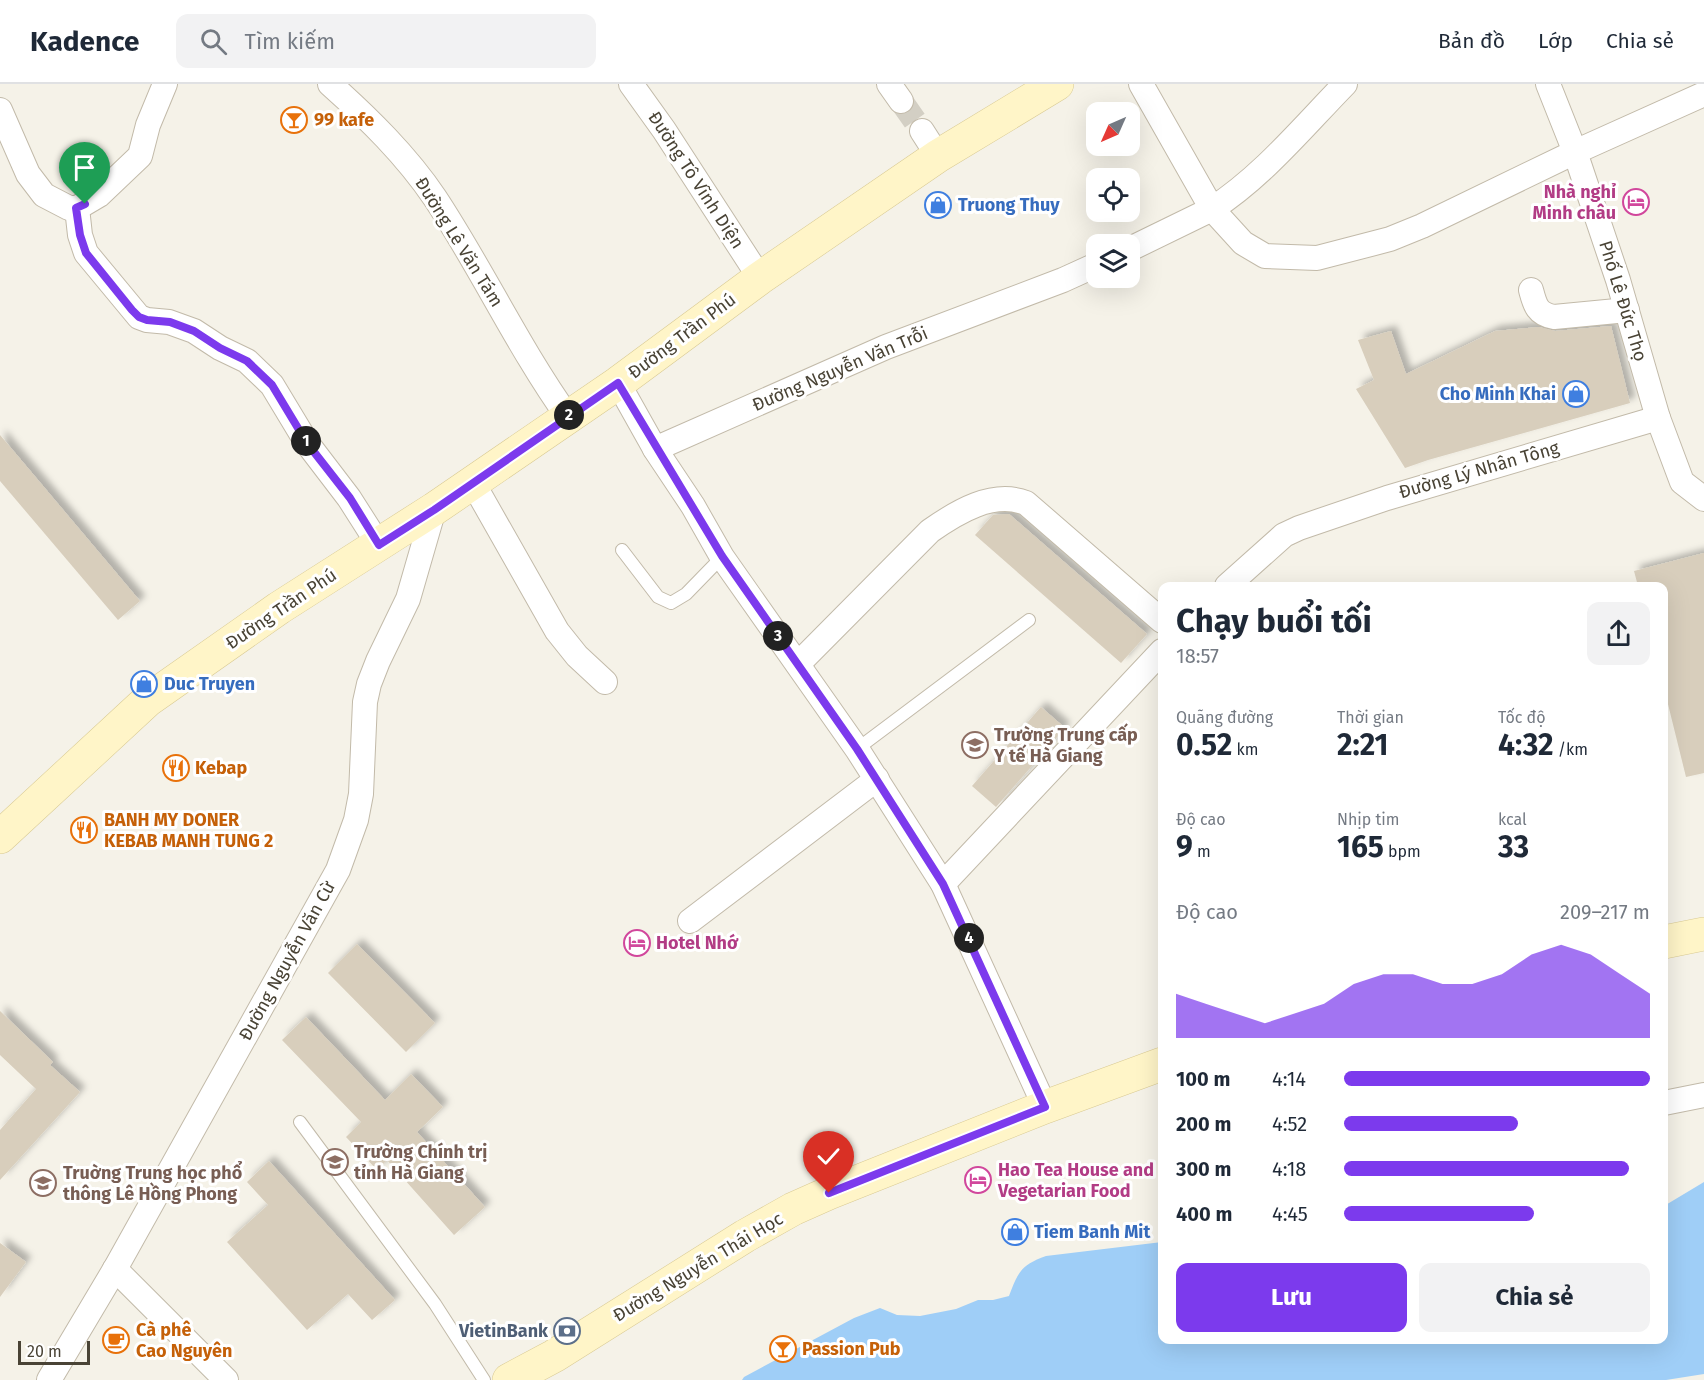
<!DOCTYPE html>
<html lang="vi">
<head>
<meta charset="utf-8">
<style>
	:root { --surface:#fff; --page:#f2f2f3; --text:#1f2937; --muted:#747a83; --line:#e0e1e3; --accent:#7c3aed }
	body { margin:0; font-family:"Fira Sans",sans-serif; background:var(--page); color:var(--text); height:100vh; display:flex; flex-direction:column; font-size:22px; white-space:nowrap }
	* { box-sizing:border-box; margin:0 }
	p { font-size:20px; color:var(--muted) }
	.icon { flex:none; width:33px; height:33px; fill:none; stroke:currentColor; stroke-width:2; stroke-linecap:round; stroke-linejoin:round }
	.map { position:relative; flex:1; overflow:hidden }
	.panel { position:absolute; left:1158px; top:498px; width:510px; height:762px; display:flex; flex-direction:column; background:var(--surface); border-radius:12px; box-shadow:0 6px 24px #0002 }
	.panel>* { flex:none }
	.needle { width:39px; rotate:225deg }
	.controls { position:absolute; left:1086px; top:18px; display:grid; gap:12px }
	.controls a { display:grid; place-items:center; width:54px; height:54px; border-radius:12px; background:var(--surface); box-shadow:0 6px 24px #0002; font-size:30px }
	.scale { position:absolute; left:18px; bottom:15px; width:72px; box-sizing:border-box; padding-left:6px; border:3px solid #494335; border-top:0; font-size:16px; line-height:21px; white-space:nowrap; color:#494335; -webkit-text-stroke:4px #fff; paint-order:stroke }
	.pin { position:absolute; display:grid; place-items:center; width:51px; height:51px; color:#fff; margin:-62px -26px; border-radius:50% 50% 50% 0; rotate:-45deg; box-shadow:0 0 6px #0007 }
	.pin .icon { rotate:45deg }
	.km { position:absolute; width:30px; height:30px; margin:-15px; border-radius:50%; background:#222; color:#fff; font-size:16px; line-height:30px; text-align:center }
	.round { display:grid; place-items:center; flex:none; width:63px; height:63px; border-radius:12px; background:var(--page) }
	.overview { display:flex; align-items:center; justify-content:space-between; height:102px; padding:0 18px }
	h1 { font-size:33px; font-weight:700; line-height:45px }
	.stats { display:grid; grid-template-columns:repeat(3,1fr); gap:9px; height:102px; padding:6px 18px }
	.stats div { display:grid; align-content:center }
	.stats b { font-size:30px; font-weight:700 }
	.stats small { font-size:16px; font-weight:400 }
	.stats p { font-size:16px }
	.chart { height:168px; padding:12px 18px }
	.chart p { display:flex; justify-content:space-between }
	.chart svg { width:100%; height:108px; margin-top:6px; fill:var(--accent); opacity:.7 }
	.action { display:flex; gap:12px; margin-top:auto; padding:12px 18px }
	.action a { flex:1; height:69px; border-radius:12px; background:var(--accent); color:#fff; font-size:24px; font-weight:700; line-height:69px; text-align:center }
	.action a+a { background:var(--page); color:var(--text) }
	ul { padding:0 18px; list-style:none; font-size:20px }
	li { display:grid; grid-template-columns:96px 72px 1fr; align-items:center; height:45px }
	li i { height:15px; border-radius:8px; background:var(--accent) }
	header { display:flex; align-items:center; gap:36px; box-sizing:border-box; height:84px; padding:0 30px; background:var(--surface); border-bottom:2px solid var(--line) }
	header strong { font-size:28px }
	nav { display:flex; gap:33px; margin-inline-start:auto; font-size:21px }
	.search { width:420px; height:54px; background:var(--page); display:flex; align-items:center; gap:15px; box-sizing:border-box; padding:0 21px; border-radius:12px; color:var(--muted); font-size:22px }
	.map>svg:first-child { display:block }
	.water { fill:#9fcef7 }
	.building { fill:#d8cebc; filter:url(#shadow) }
	.lines { fill:none; stroke-linecap:round; stroke-linejoin:round }
	.minor-tunnel { stroke:#d3cfc4; stroke-width:24; stroke-dasharray:24 12; stroke-linecap:butt }
	.service-casing { stroke:#c2baa9; stroke-width:14 }
	.minor-casing { stroke:#c2baa9; stroke-width:26 }
	.secondary-casing { stroke:#d9ca93; stroke-width:34 }
	.service { stroke:#fff; stroke-width:12 }
	.minor { stroke:#fff; stroke-width:24 }
	.secondary { stroke:#fff5c8; stroke-width:33 }
	.route-casing { stroke:#fff; stroke-width:12 }
	.route { stroke:#7c3aed; stroke-width:8 }
	.labels { text-anchor:middle; dominant-baseline:central; stroke-width:6; stroke-linejoin:round; paint-order:stroke }
	.food-label { font-size:18px; font-weight:bold; fill:#c56008; stroke:#fff; text-anchor:start }
	.street-label { font-size:18px; fill:#494335; stroke:#fff }
	.hotel-label { font-size:18px; font-weight:bold; fill:#b23c85; stroke:#fff; text-anchor:start }
	.shop-label { font-size:18px; font-weight:bold; fill:#366cbe; stroke:#fff; text-anchor:start }
	.education-label { font-size:18px; font-weight:bold; fill:#785e54; stroke:#fff; text-anchor:start }
	.service-label { font-size:18px; font-weight:bold; fill:#4e5e75; stroke:#fff; text-anchor:end }
</style>
</head>
<body>
<header>
<strong>Kadence</strong>
<div class="search"><svg class="icon" aria-label="search" viewBox="0 0 24 24"><circle cx="10" cy="10" r="6"/><path d="M15 15l6 6"/></svg>Tìm kiếm</div>
<nav><a>Bản đồ</a><a>Lớp</a><a>Chia sẻ</a></nav>
</header>
<div class="map">
<svg width="1704" height="1296" viewBox="0 0 1704 1296">
	<defs>
		<filter id="shadow"><feDropShadow dx="5.5" dy="-5.5" stdDeviation="3" flood-color="#0004"/></filter>
	</defs>
	<rect width="100%" height="100%" fill="#f5f2e8"/>
	<path class="water" d="M1704 1098V1290L1666 1296H742L744 1293 854 1234 880 1224 897 1231 920 1232 956 1225 978 1216H993L1009 1212C1018 1188 1021 1181 1046 1172L1162 1158V1256H1664V1122Z"/>
	<g class="building">
		<path d="M1611 242 1630 319 1428 376 1405 384 1356 305 1374 296 1358 256 1391 247 1406 290 1495 247 1539 243 1555 247Z"/>
		<path d="M0 351 140 517 118 536 0 397Z"/>
		<path d="M1009 430 1147 550 1121 579 975 451 993 431Z"/>
		<path d="M1704 469V689L1686 693 1664 604V502H1638L1634 487Z"/>
		<path d="M1041 623 1065 644 996 723 972 702Z"/>
		<path d="M357 860 435 939 406 968 328 889Z"/>
		<path d="M0 927 53 978 50 981 80 1008 0 1096V1046L36 1005 0 971Z"/>
		<path d="M306 933 385 1016 411 990 443 1023 417 1048 485 1123 454 1151 387 1076 377 1086 346 1053 361 1038 282 956Z"/>
		<path d="M269 1077 395 1216 372 1236 348 1210 307 1246 227 1158 268 1121 247 1098Z"/>
		<path d="M0 1159 26 1178 0 1213Z"/>
	</g>
	<g class="lines">
		<path class="minor-tunnel" d="M901 17 922 47"/>
		<defs>
			<g id="service">
				<path d="M622 466 658 513 671 519 686 510 722 473"/>
				<path d="M857 665 1029 536"/>
				<path d="M300 1038 435 1220 484 1296"/>
			</g>
			<g id="minor">
				<path d="M330 0C368 34 406 71 435 114 482 185 518 263 568 333"/>
				<path d="M631 0 664 46 760 194"/>
				<path d="M889 0 901 17"/>
				<path d="M1141 0 1212 125C1263 92 1303 43 1345 0"/>
				<path d="M1548 0 1575 68 1618 196 1658 334 1682 398 1704 415"/>
				<path d="M0 26 28 90 44 111 69 124H77L99 111 140 72 148 41 165 0"/>
				<path d="M922 47 938 72"/>
				<path d="M77 124 80 151 86 169 139 233 147 236 169 238 194 247 220 264 247 277 272 301 307 359 349 414 379 461"/>
				<path d="M1130 165 1212 125 1243 159 1265 172 1317 174 1390 155 1422 142 1575 68 1704 10"/>
				<path d="M1531 206C1535 221 1537 230 1554 233L1627 226"/>
				<path d="M618 299 655 365 886 263 1063 196 1096 181"/>
				<path d="M655 365 693 422 722 473 857 665 943 800 1045 1023"/>
				<path d="M473 399 557 547 577 572 605 598"/>
				<path d="M1227 502 1284 451 1299 444 1387 414 1658 334"/>
				<path d="M798 580 930 447C957 428 993 406 1026 419L1162 537"/>
				<path d="M943 800 1162 567"/>
				<path d="M690 837 877 695"/>
				<path d="M1664 1019 1704 1011"/>
				<path d="M115 1185 226 1296"/>
				<path d="M49 1296 115 1185 338 786 356 736 361 710 365 618 369 600 378 577 408 515 434 425"/>
			</g>
			<g id="secondary">
				<path d="M0 753 148 616 279 524 434 425 618 299 760 194 938 72 1057 0"/>
				<path d="M1664 858 1704 850"/>
				<path d="M509 1296 554 1272 745 1152 793 1125 829 1109 1045 1023 1162 980"/>
			</g>
		</defs>
		<use href="#service" class="service-casing"/>
		<use href="#minor" class="minor-casing"/>
		<use href="#secondary" class="secondary-casing"/>
		<use href="#service" class="service"/>
		<use href="#minor" class="minor"/>
		<use href="#secondary" class="secondary"/>
	</g>
	<g class="lines">
		<defs>
			<path id="route" d="M85 120 76 124 80 151 86 169 132 226 139 233 147 236 170 238 194 247 220 264 247 277 272 301 307 359 350 414 379 461 434 426 618 299 722 472 857 665 943 800 1045 1023 829 1109"/>
		</defs>
		<use href="#route" class="route-casing"/>
		<use href="#route" class="route"/>
	</g>
	<defs>
		<symbol id="bar-ring" viewBox="-11 -11 22 22"><circle r="9.5" fill="#fff" stroke="#e8710a" stroke-width="1.5"/><path d="M-6-5H6L.8 .8V4.5H3.5V6h-7V4.5H-.8V.8Z" fill="#e8710a"/></symbol>
		<symbol id="hotel-ring" viewBox="-11 -11 22 22"><circle r="9.5" fill="#fff" stroke="#d1479c" stroke-width="1.5"/><path d="M-6-4.5h1.5V1H6V5H4.5V3h-9V5H-6ZM-4 0a1.8 1.8 0 1 1 3.6 0ZM.5 0V-2.5h3Q6-2.5 6 0Z" fill="#d1479c"/></symbol>
		<symbol id="shop-ring" viewBox="-11 -11 22 22"><circle r="9.5" fill="#fff" stroke="#3f7fe0" stroke-width="1.5"/><path d="M-5-2.5h2.3a2.7 3.5 0 0 1 5.4 0H5L5.5 6h-11ZM-1.5-2.5h3a1.5 2.3 0 0 0-3 0Z" fill="#3f7fe0"/></symbol>
		<symbol id="university-ring" viewBox="-11 -11 22 22"><circle r="9.5" fill="#fff" stroke="#8d6e63" stroke-width="1.5"/><path d="M0-5L7-2L0 1L-7-2ZM-4 1L0 2.5L4 1V4Q0 6-4 4Z" fill="#8d6e63"/></symbol>
		<symbol id="restaurant-ring" viewBox="-11 -11 22 22"><circle r="9.5" fill="#fff" stroke="#e8710a" stroke-width="1.5"/><path d="M-5-6h1v4h1v-4h1v4h1v-4h1v5L-1.5 .5V6h-2V.5L-5-1ZM5-6V6H3V1.5H1.5Q1.5-4 5-6Z" fill="#e8710a"/></symbol>
		<symbol id="school-ring" viewBox="-11 -11 22 22"><circle r="9.5" fill="#fff" stroke="#8d6e63" stroke-width="1.5"/><path d="M0-5L7-2L0 1L-7-2ZM-4 1L0 2.5L4 1V4Q0 6-4 4Z" fill="#8d6e63"/></symbol>
		<symbol id="bank-ring" viewBox="-11 -11 22 22"><circle r="9.5" fill="#fff" stroke="#5c6f8a" stroke-width="1.5"/><path d="M-6-4H6V4H-6ZM0-2.3a2.3 2.3 0 1 0 0 4.6a2.3 2.3 0 1 0 0-4.6Z" fill="#5c6f8a"/></symbol>
		<symbol id="cafe-ring" viewBox="-11 -11 22 22"><circle r="9.5" fill="#fff" stroke="#e8710a" stroke-width="1.5"/><path d="M-5.5-4.5H6V0H3Q3 3.5 0 3.5H-2.5Q-5.5 3.5-5.5 0ZM3-3.2v2h1.7v-2ZM-6 4.5H4V6H-6Z" fill="#e8710a"/></symbol>
	</defs>
	<g fill-rule="evenodd">
		<use href="#bar-ring" x="279" y="21" width="30" height="30"/>
		<use href="#hotel-ring" x="1621" y="103" width="30" height="30"/>
		<use href="#shop-ring" x="923" y="106" width="30" height="30"/>
		<use href="#shop-ring" x="1561" y="295" width="30" height="30"/>
		<use href="#shop-ring" x="129" y="585" width="30" height="30"/>
		<use href="#university-ring" x="960" y="646" width="30" height="30"/>
		<use href="#restaurant-ring" x="161" y="669" width="30" height="30"/>
		<use href="#restaurant-ring" x="69" y="731" width="30" height="30"/>
		<use href="#hotel-ring" x="622" y="844" width="30" height="30"/>
		<use href="#university-ring" x="320" y="1063" width="30" height="30"/>
		<use href="#hotel-ring" x="963" y="1081" width="30" height="30"/>
		<use href="#school-ring" x="28" y="1084" width="30" height="30"/>
		<use href="#shop-ring" x="1000" y="1133" width="30" height="30"/>
		<use href="#bank-ring" x="552" y="1232" width="30" height="30"/>
		<use href="#cafe-ring" x="101" y="1241" width="30" height="30"/>
		<use href="#bar-ring" x="768" y="1250" width="30" height="30"/>
	</g>
	<g class="labels">
		<g class="food-label">
			<text x="314" y="36">99 kafe</text>
			<text x="195" y="684">Kebap</text>
			<text x="104" y="736">BANH MY DONER<tspan x="104" dy="21">KEBAB MANH TUNG 2</tspan></text>
			<text x="136" y="1246">Cà phê<tspan x="136" dy="21">Cao Nguyên</tspan></text>
			<text x="802" y="1265">Passion Pub</text>
		</g>
		<g class="street-label">
			<text transform="translate(696 96) rotate(57)">Đường Tô Vĩnh Diện</text>
			<text transform="translate(459 158) rotate(58)">Đường Lê Văn Tám</text>
			<text transform="translate(1623 217) rotate(73)">Phố Lê Đức Thọ</text>
			<text transform="translate(682 252) rotate(-37)">Đường Trần Phú</text>
			<text transform="translate(840 285) rotate(-23)">Đường Nguyễn Văn Trỗi</text>
			<text transform="translate(1479 386) rotate(-16)">Đường Lý Nhân Tông</text>
			<text transform="translate(281 525) rotate(-34)">Đường Trần Phú</text>
			<text transform="translate(287 877) rotate(-61)">Đường Nguyễn Văn Cừ</text>
			<text transform="translate(698 1183) rotate(-31)">Đường Nguyễn Thái Học</text>
		</g>
		<g class="hotel-label">
			<text x="1616" y="108" text-anchor="end">Nhà nghỉ<tspan x="1616" dy="21">Minh châu</tspan></text>
			<text x="656" y="859">Hotel Nhớ</text>
			<text x="998" y="1086">Hao Tea House and<tspan x="998" dy="21">Vegetarian Food</tspan></text>
		</g>
		<g class="shop-label">
			<text x="958" y="121">Truong Thuy</text>
			<text x="1556" y="310" text-anchor="end">Cho Minh Khai</text>
			<text x="164" y="600">Duc Truyen</text>
			<text x="1034" y="1148">Tiem Banh Mit</text>
		</g>
		<g class="education-label">
			<text x="994" y="651">Trường Trung cấp<tspan x="994" dy="21">Y tế Hà Giang</tspan></text>
			<text x="354" y="1068">Trường Chính trị<tspan x="354" dy="21">tỉnh Hà Giang</tspan></text>
			<text x="63" y="1089">Truờng Trung học phổ<tspan x="63" dy="21">thông Lê Hồng Phong</tspan></text>
		</g>
		<g class="service-label">
			<text x="548" y="1247">VietinBank</text>
		</g>
	</g>
</svg>
<div class="controls">
<a><svg class="needle" viewBox="-14 -14 28 28"><path d="M0-13l5 13h-10z" fill="#e53935"/><path d="M0 13l5-13h-10z" fill="#747a83"/></svg></a>
<a><svg class="icon" aria-label="locate" viewBox="0 0 24 24"><circle cx="12" cy="12" r="6"/><path d="M12 2v4M12 18v4M2 12h4M18 12h4"/></svg></a>
<a><svg class="icon" aria-label="layers" viewBox="0 0 24 24"><path d="M12 4l9 5-9 5-9-5zM3 14l9 5 9-5"/></svg></a>
</div>
<div class="scale">20 m</div>
<div class="pin" style="left:85px;top:120px;background:#1e9e55"><svg class="icon" aria-label="arrive" viewBox="0 0 24 24"><path d="M6 21V4h12l-3 4 3 4H6"/></svg></div>
<div class="pin" style="left:829px;top:1109px;background:#d93025"><svg class="icon" aria-label="check" viewBox="0 0 24 24"><path d="M5 12l5 5 9-10"/></svg></div>
<b class="km" style="left:306px;top:357px">1</b>
<b class="km" style="left:569px;top:331px">2</b>
<b class="km" style="left:778px;top:552px">3</b>
<b class="km" style="left:969px;top:854px">4</b>
<section class="panel">
<div class="overview"><div><h1>Chạy buổi tối</h1><p>18:57</p></div><a class="round"><svg class="icon" aria-label="share" viewBox="0 0 24 24"><path d="M12 15V3M7 8l5-5 5 5M5 13v7h14v-7"/></svg></a></div>
<div class="stats">
<div><p>Quãng đường</p><b>0.52<small> km</small></b></div>
<div><p>Thời gian</p><b>2:21</b></div>
<div><p>Tốc độ</p><b>4:32<small> /km</small></b></div>
</div>
<div class="stats">
<div><p>Độ cao</p><b>9<small> m</small></b></div>
<div><p>Nhịp tim</p><b>165<small> bpm</small></b></div>
<div><p>kcal</p><b>33</b></div>
</div>
<div class="chart"><p><span>Độ cao</span>209–217 m</p>
<svg viewBox="0 0 160 44" preserveAspectRatio="none"><path d="M0 44V26L10 30L20 34L30 38L40 34L50 30L60 22L70 18L80 18L90 22L100 22L110 18L120 10L130 6L140 10L150 18L160 26V44z"/></svg>
</div>
<ul>
<li><b>100 m</b>4:14<i style="width:100%"></i></li>
<li><b>200 m</b>4:52<i style="width:57%"></i></li>
<li><b>300 m</b>4:18<i style="width:93%"></i></li>
<li><b>400 m</b>4:45<i style="width:62%"></i></li>
</ul>
<div class="action"><a>Lưu</a><a>Chia sẻ</a></div>
</section>
</div>
</body>
</html>
